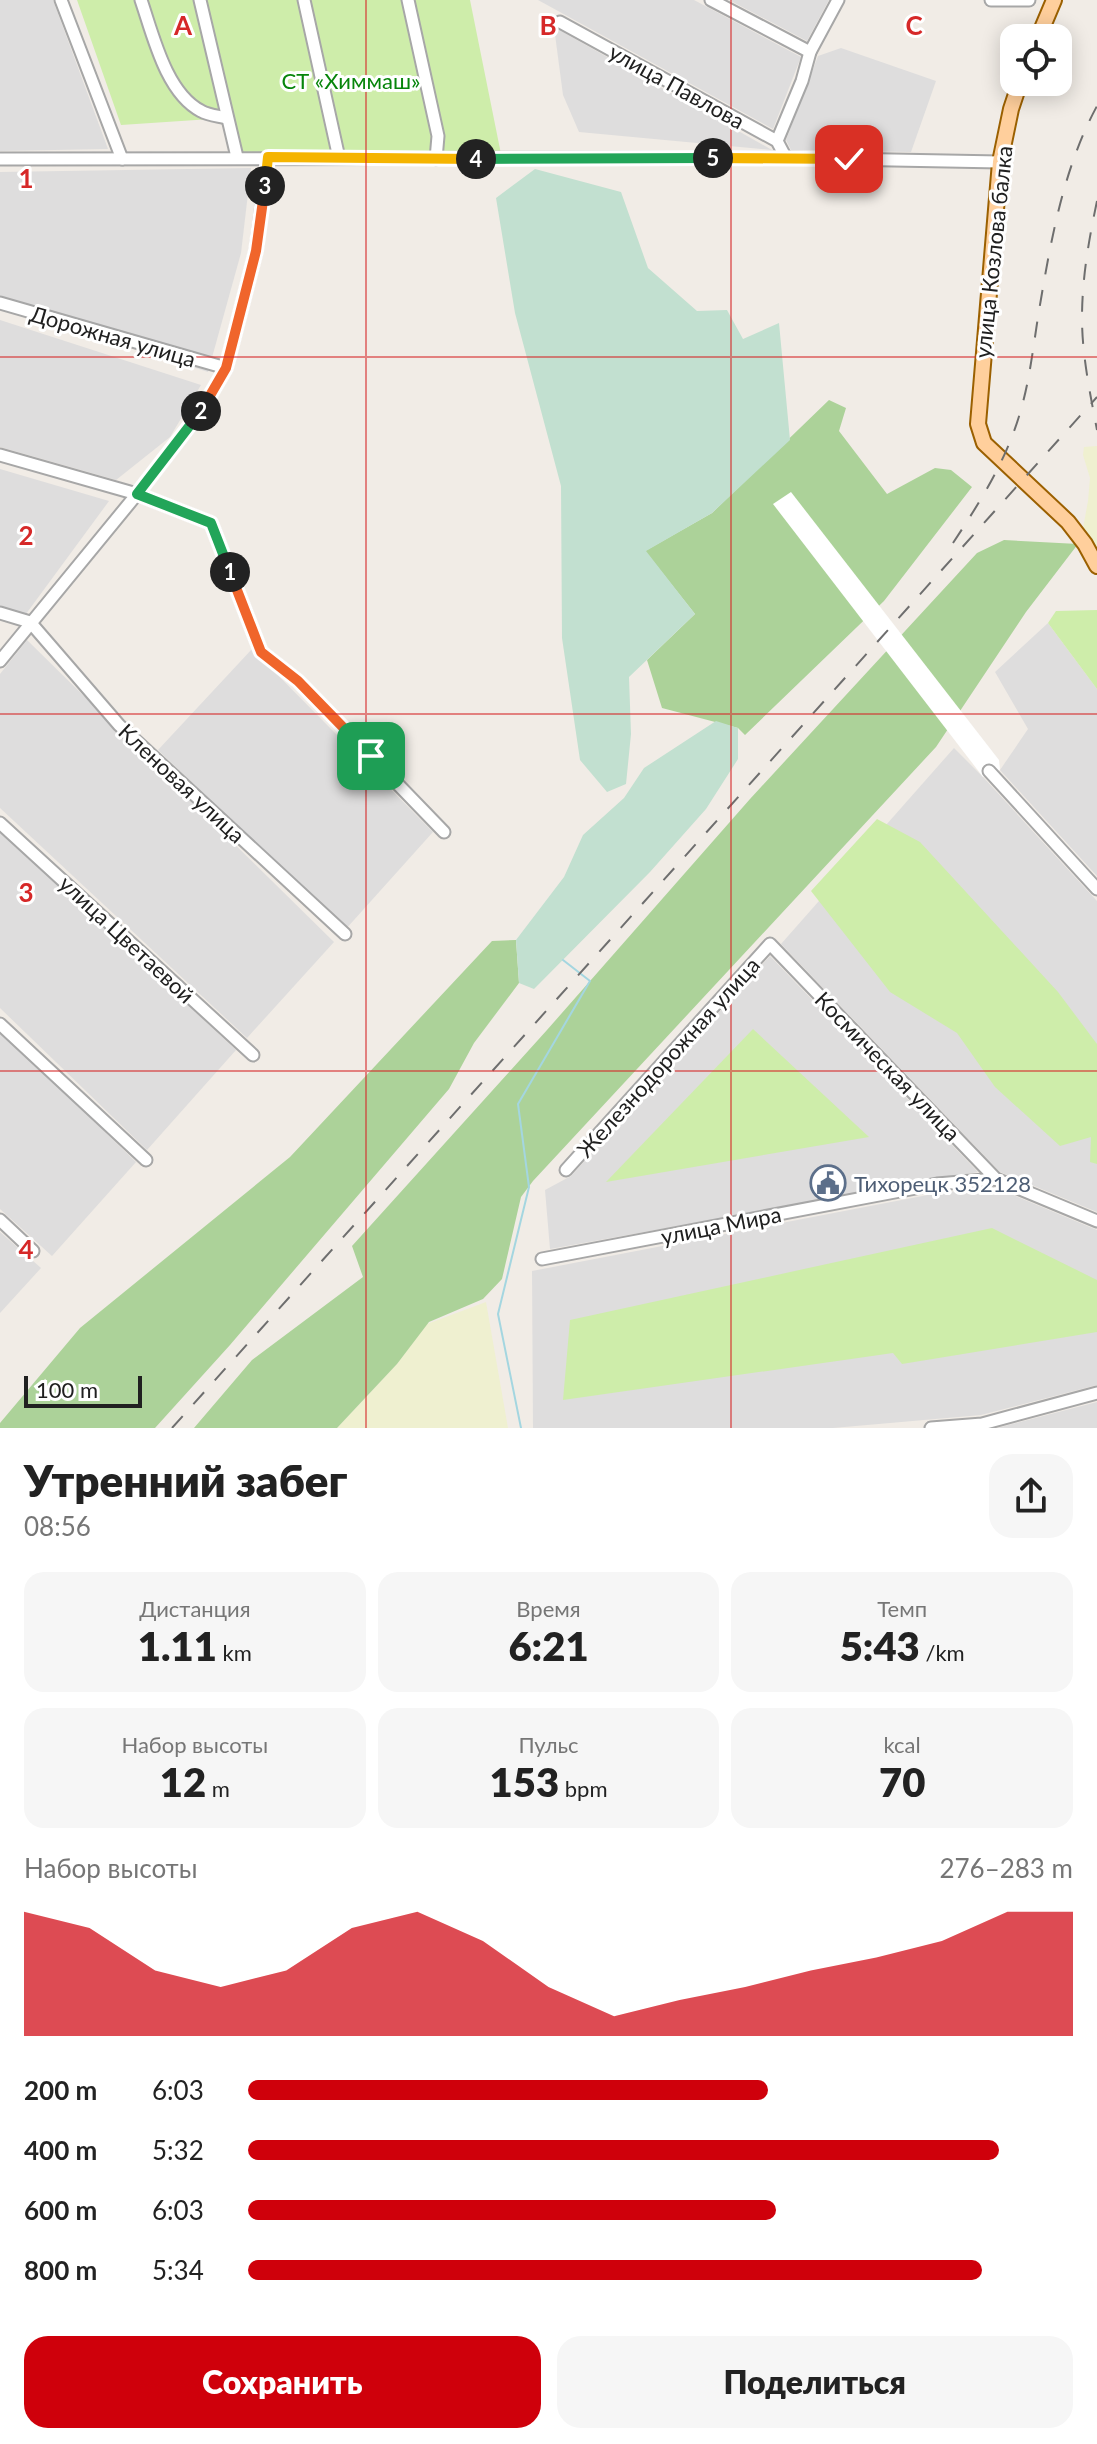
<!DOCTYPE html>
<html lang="ru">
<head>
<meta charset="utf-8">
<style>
	:root { --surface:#fff; --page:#f6f6f6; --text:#222; --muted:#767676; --accent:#cf000b }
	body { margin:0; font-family:Lato,sans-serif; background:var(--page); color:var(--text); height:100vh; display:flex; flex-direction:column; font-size:30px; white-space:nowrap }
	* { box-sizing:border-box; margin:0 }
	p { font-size:26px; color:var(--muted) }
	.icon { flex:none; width:44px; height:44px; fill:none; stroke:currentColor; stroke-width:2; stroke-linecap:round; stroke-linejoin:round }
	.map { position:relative; height:1428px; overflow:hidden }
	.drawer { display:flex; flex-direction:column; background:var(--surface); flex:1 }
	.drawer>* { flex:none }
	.controls { position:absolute; left:1000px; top:24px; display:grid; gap:16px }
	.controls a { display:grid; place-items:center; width:72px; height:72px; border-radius:16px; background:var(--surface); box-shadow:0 4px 20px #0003; font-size:40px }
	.scale { position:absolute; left:24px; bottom:20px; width:118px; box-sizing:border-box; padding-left:8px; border:4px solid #202020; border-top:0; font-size:22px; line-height:28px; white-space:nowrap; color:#202020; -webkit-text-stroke:6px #fff; paint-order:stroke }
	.pin { position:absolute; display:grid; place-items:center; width:68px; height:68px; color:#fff; margin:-34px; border-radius:16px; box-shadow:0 4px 12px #0006 }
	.km { position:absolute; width:40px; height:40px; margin:-20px; border-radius:50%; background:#222; color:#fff; font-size:22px; line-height:40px; text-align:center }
	.round { display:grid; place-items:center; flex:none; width:84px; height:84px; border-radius:24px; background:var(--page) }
	.head { display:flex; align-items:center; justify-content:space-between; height:136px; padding:0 24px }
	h1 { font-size:44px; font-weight:800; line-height:60px }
	.stats { display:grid; grid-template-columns:repeat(3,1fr); gap:12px; height:136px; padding:8px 24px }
	.stats div { display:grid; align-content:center; border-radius:20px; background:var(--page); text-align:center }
	.stats b { font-size:40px; font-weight:800 }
	.stats small { font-size:22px; font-weight:400 }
	.stats p { font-size:22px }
	.chart { height:224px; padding:16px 24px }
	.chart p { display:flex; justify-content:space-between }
	.chart svg { width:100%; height:144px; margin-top:8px; fill:var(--accent); opacity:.7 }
	.primary-button { display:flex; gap:16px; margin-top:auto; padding:16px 24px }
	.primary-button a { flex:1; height:92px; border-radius:24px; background:var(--accent); color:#fff; font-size:32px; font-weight:800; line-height:92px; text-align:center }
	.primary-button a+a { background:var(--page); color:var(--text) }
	ul { padding:0 24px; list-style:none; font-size:26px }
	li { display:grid; grid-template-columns:128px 96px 1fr; align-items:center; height:60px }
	li i { height:20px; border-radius:10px; background:var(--accent) }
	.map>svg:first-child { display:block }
	.residential { fill:#dedddd }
	.farmland { fill:#eff0d0 }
	.grass { fill:#ceedaa }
	.forest { fill:#acd299 }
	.wetland { fill:#c2e0d0 }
	.pier { fill:#fff }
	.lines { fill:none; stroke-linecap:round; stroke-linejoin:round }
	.stream { stroke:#a4d6e0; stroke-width:2 }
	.minor-casing { stroke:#a7a7a7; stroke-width:15 }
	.major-casing { stroke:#9b6000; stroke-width:18 }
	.minor { stroke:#fff; stroke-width:11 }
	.major { stroke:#ffcf9c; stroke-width:14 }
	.rail { stroke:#6e6e6e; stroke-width:2; stroke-dasharray:16 16; stroke-linecap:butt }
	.split-1-casing { stroke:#fff; stroke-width:16 }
	.split-2-casing { stroke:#fff; stroke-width:16 }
	.split-3-casing { stroke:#fff; stroke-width:16 }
	.split-4-casing { stroke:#fff; stroke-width:16 }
	.split-5-casing { stroke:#fff; stroke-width:16 }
	.split-6-casing { stroke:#fff; stroke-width:16 }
	.split-1 { stroke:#f0652b; stroke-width:10 }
	.split-2 { stroke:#22a559; stroke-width:10 }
	.split-3 { stroke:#f0652b; stroke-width:10 }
	.split-4 { stroke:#f5b400; stroke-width:10 }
	.split-5 { stroke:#22a559; stroke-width:10 }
	.split-6 { stroke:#f5b400; stroke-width:10 }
	.grid { fill:none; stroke:#d62828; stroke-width:2; stroke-opacity:0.55 }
	.labels { text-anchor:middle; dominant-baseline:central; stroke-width:6; stroke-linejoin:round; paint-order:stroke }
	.park-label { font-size:22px; fill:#07850b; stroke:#fff }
	.street-label { font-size:22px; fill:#202020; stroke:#fff }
	.service-label { font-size:22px; fill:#4e5e75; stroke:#fff; text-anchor:start }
	.grid-label { font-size:26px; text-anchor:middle; font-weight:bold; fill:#d62828; stroke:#fff; stroke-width:6; stroke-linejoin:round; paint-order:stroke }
</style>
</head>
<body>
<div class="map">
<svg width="1097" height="1428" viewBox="0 0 1097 1428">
	<rect width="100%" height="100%" fill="#f1ece6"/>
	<g class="residential">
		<path d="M0 0H53L108 149 0 151Z"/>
		<path d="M538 0H694L801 57 773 129Z"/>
		<path d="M729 0H829L807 41Z"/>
		<path d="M554 27 772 150 579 132 563 95Z"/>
		<path d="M841 48 936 81 911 152 791 150 786 140 818 56Z"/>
		<path d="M251 168 241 253 208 372 0 305V172Z"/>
		<path d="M0 320 201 385 170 437 116 480 0 447Z"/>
		<path d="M0 469 109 501 23 618 0 611Z"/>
		<path d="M1048 623 1097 689V876L1000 770 1028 729 995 672Z"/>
		<path d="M27 640 334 942 247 1038 0 808V674Z"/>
		<path d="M252 649 433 832 345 930 158 750Z"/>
		<path d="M954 748 983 777 1097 901V1212L1000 1172 781 944Z"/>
		<path d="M0 830 236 1050 147 1150 0 1008Z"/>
		<path d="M770 956 978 1172 550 1249 545 1190 571 1176Z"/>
		<path d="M0 1031 136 1162 52 1256 0 1209Z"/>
		<path d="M994 1187 1097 1230V1385L981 1415 833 1428H533L532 1271 938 1193Z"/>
		<path d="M0 1232 41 1268 0 1313Z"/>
		<path d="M1097 1402V1428H997Z"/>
	</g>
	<g class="farmland">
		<path d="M1097 446V553L1083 528 1088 501 1090 478 1083 455 1084 447Z"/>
		<path d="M486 1302 508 1428H337L397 1364 427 1324Z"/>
	</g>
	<g class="grass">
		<path d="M77 0H470L502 159 237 157 226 118 121 125Z"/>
		<path d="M1097 610V689L1048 623 1056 611Z"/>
		<path d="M877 819 920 842 1058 992 1097 1044V1164L1090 1162 1091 1137 1060 1146 995 1087 957 1033 890 992 811 891Z"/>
		<path d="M753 1029 869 1137 606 1182Z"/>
		<path d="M992 1228 1097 1280V1332L902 1364 893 1353 563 1400 570 1320Z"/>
	</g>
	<g class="forest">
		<path d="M829 400 846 408 839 431 887 494 935 468 951 470 972 487 884 601 745 735 738 728 662 708 647 660 695 614 645 551 712 513Z"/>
		<path d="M1004 540 1078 544 1026 612 936 747 533 1181 521 1197 502 1279 483 1299 429 1322 397 1364 337 1428H194L252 1360 363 1277 352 1246 547 1030 750 799 977 553Z"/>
		<path d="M516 940 519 983 474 1043 449 1089 230 1345 155 1428H0V1423L80 1328 290 1157 492 941Z"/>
	</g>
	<g class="wetland">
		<path d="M535 169 621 192 648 268 697 311 727 310 743 339 779 323 790 440 712 513 646 551 695 614 629 677 631 734 626 784 607 792 580 760 562 638 561 486 515 313 496 198Z"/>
		<path d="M716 721 738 728V759L706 809 650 872 534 989 519 983 516 940 564 877 583 835 624 798 644 768Z"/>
	</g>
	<path class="pier" d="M791 492 999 760 1000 770 983 777 773 504Z"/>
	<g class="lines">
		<path class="stream" d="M521 1428 498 1314 529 1187 518 1104 590 981 563 960"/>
		<defs>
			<g id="minor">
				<path d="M61 0 122 159"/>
				<path d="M141 0C153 35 166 93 201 111 208 115 218 116 226 118"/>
				<path d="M200 0 237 157"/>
				<path d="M304 0 339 158"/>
				<path d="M408 0 438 136 436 159"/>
				<path d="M711 0 810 52"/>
				<path d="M991 0H1029"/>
				<path d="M560 22 777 141 786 158"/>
				<path d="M777 141 802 81 810 52 838 0"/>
				<path d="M0 159 786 158 1000 162"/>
				<path d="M0 303 226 368"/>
				<path d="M0 455 137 494 211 523 261 652 298 681 444 832"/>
				<path d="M0 613 30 622"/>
				<path d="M30 622 119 725 345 934"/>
				<path d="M0 661 137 494 200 413 226 368 256 251 268 157"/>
				<path d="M989 771 1097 889"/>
				<path d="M0 823 253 1055"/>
				<path d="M0 1024 146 1160"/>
				<path d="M566 1170 770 944 996 1179 1097 1221"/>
				<path d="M0 1220 33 1251"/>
				<path d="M542 1259 937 1184 996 1179"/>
				<path d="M931 1428 982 1424 1097 1393"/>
			</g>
			<g id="major">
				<path d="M1038 38 1054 0"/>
				<path d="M1020 82 1011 109 1000 162 978 424 984 443 1068 522 1085 544 1097 566"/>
			</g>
		</defs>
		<use href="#minor" class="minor-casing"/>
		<use href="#major" class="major-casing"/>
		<use href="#minor" class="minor"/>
		<use href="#major" class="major"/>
		<g class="rail">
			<path d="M1097 201C1089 239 1082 278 1082 318 1082 355 1090 393 1097 430"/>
			<path d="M953 543C980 502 1006 461 1020 413 1031 376 1034 338 1041 299 1052 234 1065 165 1097 106"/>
			<path d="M172 1428 1097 397"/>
		</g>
	</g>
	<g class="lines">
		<defs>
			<path id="split-1" d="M230 572 261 652 298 681 371 756"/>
			<path id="split-2" d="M201 411 137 494 211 523 230 572"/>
			<path id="split-3" d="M201 411 226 368 256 251 265 186"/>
			<path id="split-4" d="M265 186 268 157 476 159"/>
			<path id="split-5" d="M476 159 713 158"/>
			<path id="split-6" d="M713 158 849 159"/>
		</defs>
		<use href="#split-1" class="split-1-casing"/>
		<use href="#split-2" class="split-2-casing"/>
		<use href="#split-3" class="split-3-casing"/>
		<use href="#split-4" class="split-4-casing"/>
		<use href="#split-5" class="split-5-casing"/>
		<use href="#split-6" class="split-6-casing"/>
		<use href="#split-1" class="split-1"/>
		<use href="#split-2" class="split-2"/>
		<use href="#split-3" class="split-3"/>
		<use href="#split-4" class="split-4"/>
		<use href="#split-5" class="split-5"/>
		<use href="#split-6" class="split-6"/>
	</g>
	<path class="grid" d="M366 0V1428M731 0V1428M0 357H1097M0 714H1097M0 1071H1097"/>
	<defs>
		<symbol id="civic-ring" viewBox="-11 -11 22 22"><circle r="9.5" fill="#fff" stroke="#5c6f8a" stroke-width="1.5"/><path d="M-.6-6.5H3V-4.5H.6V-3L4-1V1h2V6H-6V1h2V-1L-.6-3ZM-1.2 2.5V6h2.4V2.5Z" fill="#5c6f8a"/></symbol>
	</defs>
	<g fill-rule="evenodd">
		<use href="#civic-ring" x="808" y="1163" width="40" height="40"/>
	</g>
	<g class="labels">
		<g class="park-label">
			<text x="351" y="80">СТ «Химмаш»</text>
		</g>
		<g class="street-label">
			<text transform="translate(677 86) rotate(29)">улица Павлова</text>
			<text transform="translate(993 252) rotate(-84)">улица Козлова балка</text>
			<text transform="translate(113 336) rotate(16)">Дорожная улица</text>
			<text transform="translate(182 783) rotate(43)">Кленовая улица</text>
			<text transform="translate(127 939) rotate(43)">улица Цветаевой</text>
			<text transform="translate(668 1057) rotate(-48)">Железнодорожная улица</text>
			<text transform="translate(888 1066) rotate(46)">Космическая улица</text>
			<text transform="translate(721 1225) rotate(-11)">улица Мира</text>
		</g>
		<g class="service-label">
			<text x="854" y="1183">Тихорецк 352128</text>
		</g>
	</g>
	<g class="grid-label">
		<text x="183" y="35">A</text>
		<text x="548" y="35">B</text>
		<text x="914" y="35">C</text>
		<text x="26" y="188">1</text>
		<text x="26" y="545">2</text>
		<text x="26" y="902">3</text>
		<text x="26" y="1259">4</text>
	</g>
</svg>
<div class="controls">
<a><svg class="icon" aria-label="locate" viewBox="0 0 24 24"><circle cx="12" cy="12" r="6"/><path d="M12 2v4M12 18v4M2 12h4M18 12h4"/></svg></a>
</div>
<div class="scale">100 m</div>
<div class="pin" style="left:371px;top:756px;background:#1e9e55"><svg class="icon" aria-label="arrive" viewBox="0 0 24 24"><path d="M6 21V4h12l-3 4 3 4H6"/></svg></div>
<div class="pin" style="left:849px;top:159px;background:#d93025"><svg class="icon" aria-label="check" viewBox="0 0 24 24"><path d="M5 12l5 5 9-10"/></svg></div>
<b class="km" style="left:230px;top:572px">1</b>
<b class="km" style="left:201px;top:411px">2</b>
<b class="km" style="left:265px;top:186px">3</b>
<b class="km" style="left:476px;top:159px">4</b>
<b class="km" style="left:713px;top:158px">5</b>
</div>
<section class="drawer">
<div class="head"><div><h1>Утренний забег</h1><p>08:56</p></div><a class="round"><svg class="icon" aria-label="share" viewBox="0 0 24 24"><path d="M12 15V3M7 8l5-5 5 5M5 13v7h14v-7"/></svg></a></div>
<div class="stats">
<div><p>Дистанция</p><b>1.11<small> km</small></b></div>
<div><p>Время</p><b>6:21</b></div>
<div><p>Темп</p><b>5:43<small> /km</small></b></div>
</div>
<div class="stats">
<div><p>Набор высоты</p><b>12<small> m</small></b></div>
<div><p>Пульс</p><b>153<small> bpm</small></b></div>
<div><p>kcal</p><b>70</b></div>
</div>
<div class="chart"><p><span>Набор высоты</span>276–283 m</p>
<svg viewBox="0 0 160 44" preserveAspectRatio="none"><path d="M0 44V6L10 11L20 24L30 29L40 24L50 11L60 6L70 15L80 29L90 38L100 33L110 29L120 24L130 20L140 15L150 6L160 6V44z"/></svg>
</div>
<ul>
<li><b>200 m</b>6:03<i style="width:63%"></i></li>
<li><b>400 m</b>5:32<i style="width:91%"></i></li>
<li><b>600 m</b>6:03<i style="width:64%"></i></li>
<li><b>800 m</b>5:34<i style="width:89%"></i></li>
</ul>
<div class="primary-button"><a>Сохранить</a><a>Поделиться</a></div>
</section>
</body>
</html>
